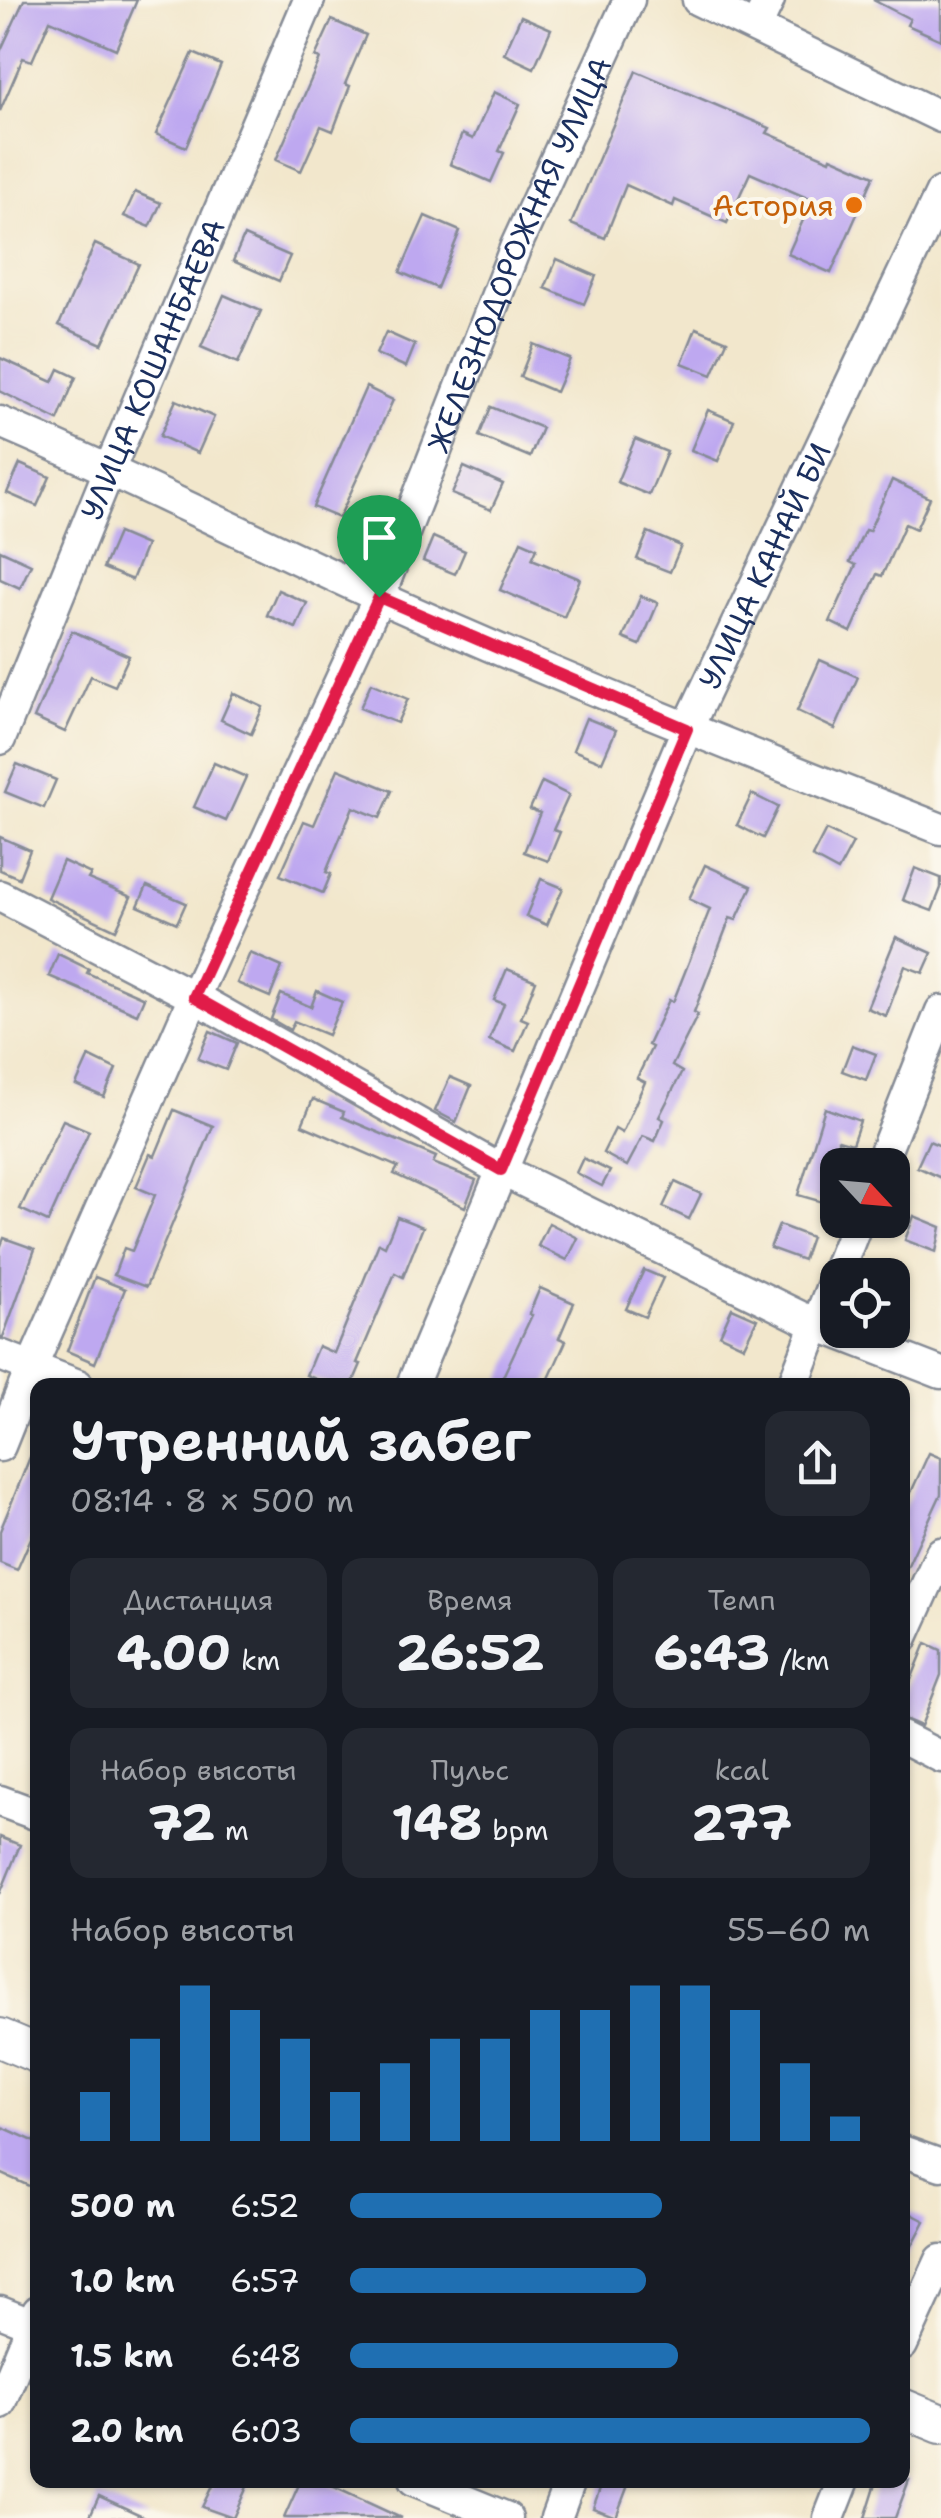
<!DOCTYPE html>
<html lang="ru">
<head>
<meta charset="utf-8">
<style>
	:root { --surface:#171b24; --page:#242831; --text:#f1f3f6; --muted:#9ea1a6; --accent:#1f6fb2 }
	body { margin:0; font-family:"Shantell Sans",sans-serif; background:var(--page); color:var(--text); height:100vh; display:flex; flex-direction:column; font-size:38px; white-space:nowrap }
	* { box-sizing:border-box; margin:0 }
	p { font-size:32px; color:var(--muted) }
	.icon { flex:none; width:55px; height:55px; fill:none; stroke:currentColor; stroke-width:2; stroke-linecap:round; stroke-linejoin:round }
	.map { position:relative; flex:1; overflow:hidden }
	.details { position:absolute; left:30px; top:1378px; width:880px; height:1110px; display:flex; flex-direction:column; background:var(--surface); border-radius:20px; box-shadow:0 2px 8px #0004 }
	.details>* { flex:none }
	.needle { width:65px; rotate:116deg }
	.fabs { position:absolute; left:820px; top:1148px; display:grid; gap:20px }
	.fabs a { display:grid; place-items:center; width:90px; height:90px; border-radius:20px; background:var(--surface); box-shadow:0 2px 8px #0004; font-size:50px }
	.pin { position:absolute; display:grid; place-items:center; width:85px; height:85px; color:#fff; margin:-102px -42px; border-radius:50% 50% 50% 0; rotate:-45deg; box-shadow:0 0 10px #0007 }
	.pin .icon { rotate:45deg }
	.round { display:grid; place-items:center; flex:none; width:105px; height:105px; border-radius:20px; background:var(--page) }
	.summary { display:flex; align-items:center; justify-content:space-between; height:170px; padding:0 40px }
	h1 { font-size:55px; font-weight:700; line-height:75px }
	.stats { display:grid; grid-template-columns:repeat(3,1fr); gap:15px; height:170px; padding:10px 40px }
	.stats div { display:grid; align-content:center; border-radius:20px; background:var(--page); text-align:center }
	.stats b { font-size:50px; font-weight:700 }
	.stats small { font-size:28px; font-weight:400 }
	.stats p { font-size:28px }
	.chart { height:280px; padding:20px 40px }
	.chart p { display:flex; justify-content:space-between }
	.chart svg { width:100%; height:180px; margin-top:10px; stroke:var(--accent); stroke-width:6 }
	ul { padding:0 40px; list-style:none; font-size:32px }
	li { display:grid; grid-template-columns:160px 120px 1fr; align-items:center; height:75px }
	li i { height:25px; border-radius:12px; background:var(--accent) }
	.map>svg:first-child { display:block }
	.building { fill:#bea8f0 }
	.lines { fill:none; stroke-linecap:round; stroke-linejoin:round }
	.minor-casing { stroke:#868b95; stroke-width:35 }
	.major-casing { stroke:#868b95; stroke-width:42 }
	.minor { stroke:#fff; stroke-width:30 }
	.major { stroke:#fff; stroke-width:38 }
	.route-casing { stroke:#fff; stroke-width:20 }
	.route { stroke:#e11d48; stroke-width:12 }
	.food-dot { fill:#e8710a; stroke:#fbf7ec; stroke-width:4 }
	.labels { text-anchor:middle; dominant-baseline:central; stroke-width:8; stroke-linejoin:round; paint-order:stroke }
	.food-label { font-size:30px; fill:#c56008; stroke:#fbf7ec; text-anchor:end }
	.street-label { font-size:30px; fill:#1b2f5e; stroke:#fbf7ec }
</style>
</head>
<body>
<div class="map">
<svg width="941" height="2518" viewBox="0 0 941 2518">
	<rect width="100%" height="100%" fill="#fbf7ec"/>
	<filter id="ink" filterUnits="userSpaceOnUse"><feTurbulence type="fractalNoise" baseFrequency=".01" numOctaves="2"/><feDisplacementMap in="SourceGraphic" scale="20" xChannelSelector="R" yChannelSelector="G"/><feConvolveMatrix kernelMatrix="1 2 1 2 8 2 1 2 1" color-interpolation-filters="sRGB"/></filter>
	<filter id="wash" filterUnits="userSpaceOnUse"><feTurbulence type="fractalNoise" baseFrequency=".0048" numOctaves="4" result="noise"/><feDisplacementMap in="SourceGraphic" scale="40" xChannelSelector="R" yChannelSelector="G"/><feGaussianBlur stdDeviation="2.25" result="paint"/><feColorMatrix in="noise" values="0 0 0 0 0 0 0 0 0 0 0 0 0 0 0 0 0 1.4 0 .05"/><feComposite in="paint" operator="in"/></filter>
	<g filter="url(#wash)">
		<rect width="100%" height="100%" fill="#f2e7cc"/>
		<g id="blocks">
			<g class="building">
				<path d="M24 0H137L116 49 50 20 32 61 23 58 0 111V52Z"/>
				<path d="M873 0H941V40L907 25 910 19Z"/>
				<path d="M521 16 551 29 534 68 504 54Z"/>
				<path d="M332 20 366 35 345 84 350 86 333 131 321 126 301 171 276 160 320 59 315 57Z"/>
				<path d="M193 53 221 65 186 147 156 134Z"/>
				<path d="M636 71 770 128 767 133 830 160 831 157 874 176 831 273 788 254 812 200 750 173 727 223 675 200 673 206 626 185 605 238 571 224Z"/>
				<path d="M494 92 520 104 499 151 504 153 491 182 450 164 462 134 473 139Z"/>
				<path d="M135 192 161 203 150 227 124 216Z"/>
				<path d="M425 216 460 231 437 288 400 272Z"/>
				<path d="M244 236 290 256 279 281 233 261Z"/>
				<path d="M95 244 139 264 102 344 59 325Z"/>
				<path d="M557 259 596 276 584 304 545 288Z"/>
				<path d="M224 295 261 311 238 363 201 347Z"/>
				<path d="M696 328 727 341 712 375 682 363Z"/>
				<path d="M386 332 415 345 406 367 376 354Z"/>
				<path d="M533 344 570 359 556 392 520 377Z"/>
				<path d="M0 358 53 382 59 369 76 377 58 420 0 391Z"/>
				<path d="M366 387 393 400 339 518 313 507Z"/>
				<path d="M176 400 214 417 198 453 160 436Z"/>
				<path d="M491 407 542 428 530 457 479 436Z"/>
				<path d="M708 410 734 421 718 461 691 450Z"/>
				<path d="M635 439 667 452 649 495 617 482Z"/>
				<path d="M20 464 50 477 37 506 7 493Z"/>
				<path d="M464 467 503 484 491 510 452 494Z"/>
				<path d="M892 480 930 498 916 529 905 524 882 576 877 574 851 632 830 622 856 565 850 562 865 530 869 531Z"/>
				<path d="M648 532 681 546 670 572 637 559Z"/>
				<path d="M118 533 146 545 132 580 103 568Z"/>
				<path d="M433 537 465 551 455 574 423 561Z"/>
				<path d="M521 541 537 548 532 559 580 579 564 617 500 590Z"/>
				<path d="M0 550 31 564 20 588 0 579Z"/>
				<path d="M278 590 307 603 296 628 267 615Z"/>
				<path d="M641 596 658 603 640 645 623 638Z"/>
				<path d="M72 631 129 656 115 686 91 676 65 732 34 718Z"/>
				<path d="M820 660 858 677 835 729 797 711Z"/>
				<path d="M371 683 408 699 397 723 360 708Z"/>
				<path d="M233 693 263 707 251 734 221 720Z"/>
				<path d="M586 718 616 730 602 762 573 750Z"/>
				<path d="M214 763 246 777 226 821 194 807Z"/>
				<path d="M17 764 56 780 44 808 5 792Z"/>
				<path d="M338 769 392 791 380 818 353 807 326 872 331 874 323 893 280 875 304 821 314 825Z"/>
				<path d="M542 782 569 795 553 830 560 832 548 861 524 852 540 813 530 809Z"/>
				<path d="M752 794 778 807 763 838 737 825Z"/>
				<path d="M826 830 853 843 838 871 812 857Z"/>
				<path d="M0 837 30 850 19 878 0 870Z"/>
				<path d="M63 861 91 874 88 879 131 897 116 930 47 898Z"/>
				<path d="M705 865 752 886 736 920 730 918 694 1012 698 1014 672 1066 682 1072 659 1117 664 1120 655 1141 643 1136 627 1166 603 1153 615 1129 622 1133 645 1082 637 1078 652 1047 648 1045 669 1000 673 1002 710 909 689 899Z"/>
				<path d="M915 868 941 878V888L932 911 903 900Z"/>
				<path d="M541 879 563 888 547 925 526 916Z"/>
				<path d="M147 886 186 903 177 923 138 906Z"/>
				<path d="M896 937 932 953 923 973 905 966 886 1016 867 1008Z"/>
				<path d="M250 953 282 967 270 997 237 983Z"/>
				<path d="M58 954 89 969 87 973 144 998 137 1014 49 976Z"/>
				<path d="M507 969 536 981 521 1018 528 1021 515 1051 489 1040 504 1004 494 1000Z"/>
				<path d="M317 991 342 1002 328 1035 294 1021 290 1030 271 1019 281 994 311 1007Z"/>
				<path d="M210 1031 237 1043 226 1070 198 1059Z"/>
				<path d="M852 1045 876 1054 866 1080 842 1071Z"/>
				<path d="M89 1056 116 1069 104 1097 76 1085Z"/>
				<path d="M450 1077 471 1086 456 1122 435 1111Z"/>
				<path d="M313 1099 344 1112 342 1117 436 1157 433 1163 476 1180 465 1207 394 1174 398 1167 302 1125Z"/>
				<path d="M825 1108 860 1121 852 1144 838 1140V1167L826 1203 798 1195Z"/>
				<path d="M174 1110 213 1126 146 1287 114 1275 124 1248 132 1251 155 1195 136 1187 150 1154 155 1156Z"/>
				<path d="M63 1120 89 1131 48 1222 20 1209Z"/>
				<path d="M929 1141 941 1146V1178L917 1167Z"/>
				<path d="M583 1158 610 1171 602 1186 576 1173Z"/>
				<path d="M675 1182 701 1194 689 1219 663 1207Z"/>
				<path d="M914 1216 941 1227 936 1252 905 1240Z"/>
				<path d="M397 1217 423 1227 403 1277 395 1273 357 1363 361 1364 352 1385H330L306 1375 318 1346 334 1353 379 1243 385 1246Z"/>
				<path d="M549 1223 578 1238 567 1260 538 1246Z"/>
				<path d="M779 1225 811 1237 803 1260 770 1248Z"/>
				<path d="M4 1238 35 1249 3 1337H0V1248Z"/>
				<path d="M644 1270 663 1278 645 1317 626 1309Z"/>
				<path d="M95 1277 125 1289 95 1363 67 1351Z"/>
				<path d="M540 1288 574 1303 559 1338 566 1341 546 1385H499L532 1315 529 1314Z"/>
				<path d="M732 1308 757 1319 744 1346 720 1335Z"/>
				<path d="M37 1440 38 1522 17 1570 0 1563V1531Z"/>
				<path d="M929 1453 941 1458V1494L902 1578V1512Z"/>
				<path d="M926 1643 941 1650V1675L921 1726 902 1718V1702Z"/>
				<path d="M0 1837 20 1845 0 1894Z"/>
				<path d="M0 2126 38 2143V2190L0 2173Z"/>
				<path d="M902 2209 925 2221 902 2265Z"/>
				<path d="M215 2480H250L233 2518 202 2507Z"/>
				<path d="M301 2480H319L401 2518H284Z"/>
				<path d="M603 2480H630L616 2517 593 2508Z"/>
				<path d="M877 2480H909L895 2518H865Z"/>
				<path d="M99 2496 147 2518H89Z"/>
			</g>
		</g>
	</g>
	<g filter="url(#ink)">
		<use href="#blocks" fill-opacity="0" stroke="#868b95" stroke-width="2.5"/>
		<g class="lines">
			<defs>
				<g id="minor">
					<path d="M698 0 941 117"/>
					<path d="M756 27 769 0"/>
					<path d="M0 422C128 476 252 539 379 597 564 680 753 755 941 829"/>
					<path id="s1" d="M0 739 110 468 309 0"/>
					<path d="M0 896 194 997 501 1170 817 1325 941 1373"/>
					<path d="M880 1165 941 1011"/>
					<path d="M0 1355 78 1385"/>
					<path id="s2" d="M412 1385 687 729 941 193"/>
					<path d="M793 1385 858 1220"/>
					<path id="s3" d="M0 1446 32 1366 194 997 379 597 516 246 629 0"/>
					<path d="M902 1639 941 1553"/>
					<path d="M902 1737 941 1757"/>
					<path d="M0 1801 38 1815"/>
					<path d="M902 2151 941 2165"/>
					<path d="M0 2312 38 2327"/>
					<path d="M902 2345 941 2260"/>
					<path d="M0 2403 38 2311"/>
					<path d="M414 2480 507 2518"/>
					<path d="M556 2518 570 2480"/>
					<path d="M829 2518 844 2480"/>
				</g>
				<g id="major">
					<path d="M0 2038 38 2054"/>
					<path d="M902 2408 941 2424"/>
				</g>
			</defs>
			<use href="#minor" class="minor-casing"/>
			<use href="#major" class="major-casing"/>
			<use href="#minor" class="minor"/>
			<use href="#major" class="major"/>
		</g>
	</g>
	<g class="lines" filter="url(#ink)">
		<defs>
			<path id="route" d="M379 597 687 729 501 1170 194 997Z"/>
		</defs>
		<use href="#route" class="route-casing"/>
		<use href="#route" class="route"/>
	</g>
	<circle class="food-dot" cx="854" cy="205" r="10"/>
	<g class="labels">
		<g class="food-label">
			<text x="834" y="205">Астория</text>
		</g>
		<g class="street-label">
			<text stroke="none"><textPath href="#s3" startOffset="1300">ЖЕЛЕЗНОДОРОЖНАЯ УЛИЦА</textPath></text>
			<text stroke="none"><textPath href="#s1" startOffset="400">УЛИЦА КОШАНБАЕВА</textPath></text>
			<text stroke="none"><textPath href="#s2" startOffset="892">УЛИЦА КАНАЙ БИ</textPath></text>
		</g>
	</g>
</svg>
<div class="fabs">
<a><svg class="needle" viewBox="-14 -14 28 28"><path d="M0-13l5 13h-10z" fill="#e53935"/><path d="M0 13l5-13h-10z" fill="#9ea1a6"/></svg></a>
<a><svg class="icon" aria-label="locate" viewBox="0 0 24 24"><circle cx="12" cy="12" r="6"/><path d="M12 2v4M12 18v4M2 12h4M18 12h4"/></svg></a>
</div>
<div class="pin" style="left:379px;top:597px;background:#1e9e55"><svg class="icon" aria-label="arrive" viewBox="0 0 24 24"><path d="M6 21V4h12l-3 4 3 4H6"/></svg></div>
<section class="details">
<div class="summary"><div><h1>Утренний забег</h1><p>08:14 · 8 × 500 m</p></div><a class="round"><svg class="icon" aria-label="share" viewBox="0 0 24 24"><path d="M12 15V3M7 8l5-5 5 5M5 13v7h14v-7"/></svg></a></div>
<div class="stats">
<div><p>Дистанция</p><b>4.00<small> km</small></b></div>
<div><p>Время</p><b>26:52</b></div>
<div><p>Темп</p><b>6:43<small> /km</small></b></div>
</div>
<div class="stats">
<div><p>Набор высоты</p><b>72<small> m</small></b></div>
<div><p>Пульс</p><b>148<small> bpm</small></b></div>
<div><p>kcal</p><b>277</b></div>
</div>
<div class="chart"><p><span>Набор высоты</span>55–60 m</p>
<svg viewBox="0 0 160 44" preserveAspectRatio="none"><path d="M5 44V32M15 44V19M25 44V6M35 44V12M45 44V19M55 44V32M65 44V25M75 44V19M85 44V19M95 44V12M105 44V12M115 44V6M125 44V6M135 44V12M145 44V25M155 44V38"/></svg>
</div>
<ul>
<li><b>500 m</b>6:52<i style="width:60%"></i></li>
<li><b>1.0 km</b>6:57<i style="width:57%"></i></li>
<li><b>1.5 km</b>6:48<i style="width:63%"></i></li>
<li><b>2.0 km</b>6:03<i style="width:100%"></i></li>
</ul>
</section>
</div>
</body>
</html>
